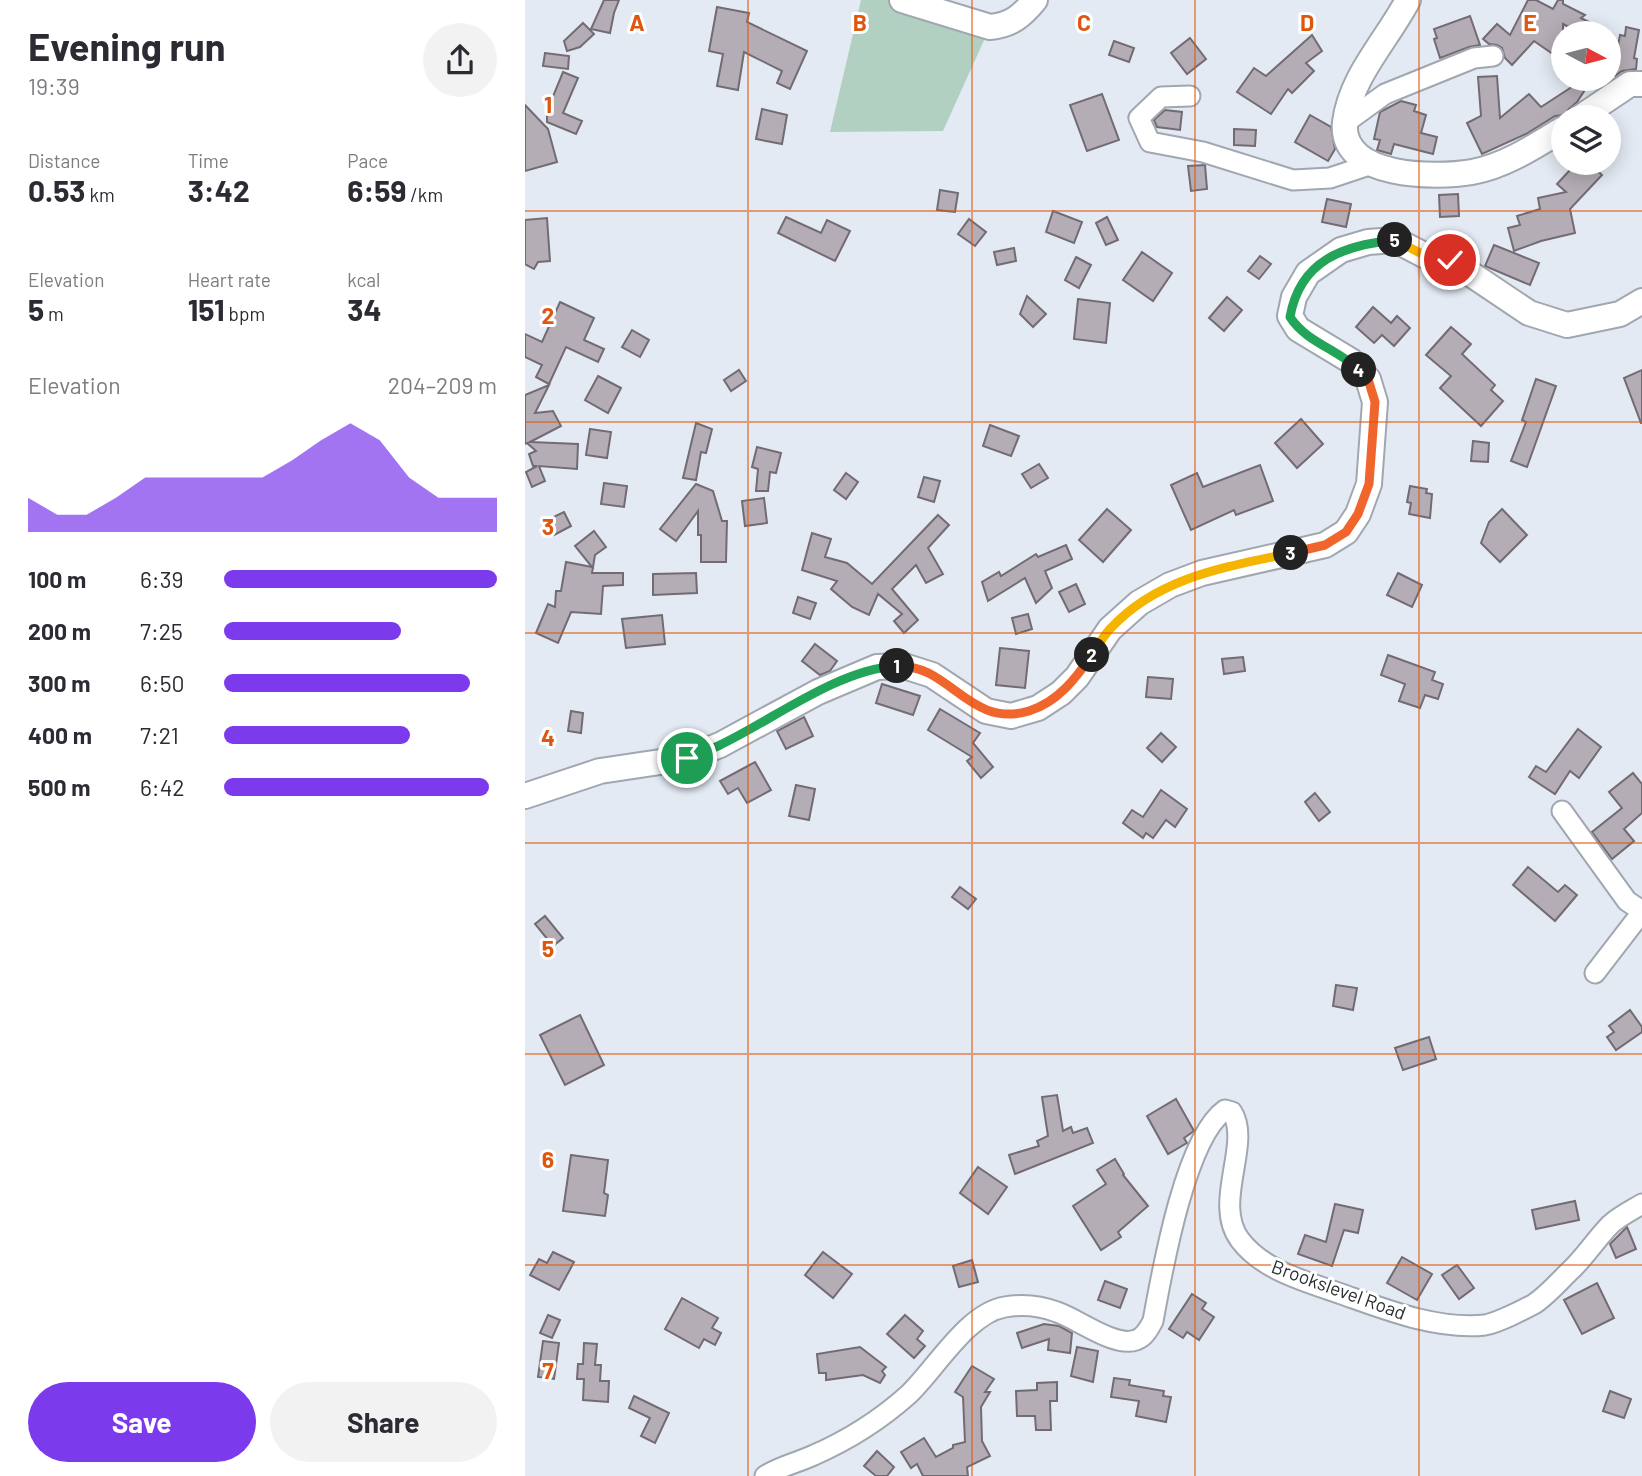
<!DOCTYPE html>
<html lang="en">
<head>
<meta charset="utf-8">
<style>
	:root { --surface:#fff; --page:#f2f2f3; --text:#2b2b33; --muted:#7c7c81; --accent:#7c3aed }
	body { margin:0; font-family:Barlow,sans-serif; background:var(--page); color:var(--text); height:100vh; display:flex; flex-direction:column; font-size:26px; white-space:nowrap }
	* { box-sizing:border-box; margin:0 }
	p { font-size:23px; color:var(--muted) }
	.icon { flex:none; width:38px; height:38px; fill:none; stroke:currentColor; stroke-width:2; stroke-linecap:round; stroke-linejoin:round }
	.map { position:relative; flex:1; overflow:hidden }
	.side { display:flex; flex-direction:column; background:var(--surface); width:525px }
	.side>* { flex:none }
	.needle { width:46px; rotate:97deg }
	.buttons { position:absolute; left:1026px; top:21px; display:grid; gap:14px }
	.buttons a { display:grid; place-items:center; width:70px; height:70px; border-radius:50%; background:var(--surface); box-shadow:0 4px 18px #0003; font-size:35px }
	.pin { position:absolute; display:grid; place-items:center; width:60px; height:60px; color:#fff; margin:-30px; border:4px solid #fff; border-radius:50%; box-shadow:0 2px 7px #0007 }
	.km { position:absolute; width:35px; height:35px; margin:-18px; border-radius:50%; background:#222; color:#fff; font-size:19px; line-height:35px; text-align:center }
	.round { display:grid; place-items:center; flex:none; width:74px; height:74px; border-radius:37px; background:var(--page) }
	.headline { display:flex; align-items:center; justify-content:space-between; height:119px; padding:0 28px }
	h1 { font-size:38px; font-weight:700; line-height:52px }
	.metrics { display:grid; grid-template-columns:repeat(3,1fr); gap:10px; height:119px; padding:7px 28px }
	.metrics div { display:grid; align-content:center }
	.metrics b { font-size:30px; font-weight:700 }
	.metrics small { font-size:19px; font-weight:400 }
	.metrics p { font-size:19px }
	.chart { height:196px; padding:14px 28px }
	.chart p { display:flex; justify-content:space-between }
	.chart svg { width:100%; height:126px; margin-top:7px; fill:var(--accent); opacity:.7 }
	.cta { display:flex; gap:14px; margin-top:auto; padding:14px 28px }
	.cta a { flex:1; height:80px; border-radius:42px; background:var(--accent); color:#fff; font-size:28px; font-weight:700; line-height:80px; text-align:center }
	.cta a+a { background:var(--page); color:var(--text) }
	ul { padding:0 28px; list-style:none; font-size:23px }
	li { display:grid; grid-template-columns:112px 84px 1fr; align-items:center; height:52px }
	li i { height:18px; border-radius:9px; background:var(--accent) }
	main { display:flex; flex:1; min-height:0 }
	.map>svg:first-child { display:block }
	.green { fill:#b2d0c1 }
	.building { fill:#b5adb5; stroke:#736b73; stroke-width:2 }
	.lines { fill:none; stroke-linecap:round; stroke-linejoin:round }
	.minor-casing { stroke:#a1a7b0; stroke-width:23 }
	.major-casing { stroke:#a1a7b0; stroke-width:28 }
	.minor { stroke:#fff; stroke-width:19 }
	.major { stroke:#fff; stroke-width:24 }
	.split-1-casing { stroke:#fff; stroke-width:14 }
	.split-2-casing { stroke:#fff; stroke-width:14 }
	.split-3-casing { stroke:#fff; stroke-width:14 }
	.split-4-casing { stroke:#fff; stroke-width:14 }
	.split-5-casing { stroke:#fff; stroke-width:14 }
	.split-6-casing { stroke:#fff; stroke-width:14 }
	.split-1 { stroke:#22a559; stroke-width:9 }
	.split-2 { stroke:#f0652b; stroke-width:9 }
	.split-3 { stroke:#f5b400; stroke-width:9 }
	.split-4 { stroke:#f0652b; stroke-width:9 }
	.split-5 { stroke:#22a559; stroke-width:9 }
	.split-6 { stroke:#f5b400; stroke-width:9 }
	.grid { fill:none; stroke:#df570e; stroke-width:2; stroke-opacity:0.55 }
	.labels { text-anchor:middle; dominant-baseline:central; stroke-width:6; stroke-linejoin:round; paint-order:stroke }
	.street-label { font-size:19px; fill:#2b2e31; stroke:#fff }
	.grid-label { font-size:23px; text-anchor:middle; font-weight:bold; fill:#df570e; stroke:#fff; stroke-width:6; stroke-linejoin:round; paint-order:stroke }
</style>
</head>
<body>
<main>
<section class="side">
<div class="headline"><div><h1>Evening run</h1><p>19:39</p></div><a class="round"><svg class="icon" aria-label="share" viewBox="0 0 24 24"><path d="M12 15V3M7 8l5-5 5 5M5 13v7h14v-7"/></svg></a></div>
<div class="metrics">
<div><p>Distance</p><b>0.53<small> km</small></b></div>
<div><p>Time</p><b>3:42</b></div>
<div><p>Pace</p><b>6:59<small> /km</small></b></div>
</div>
<div class="metrics">
<div><p>Elevation</p><b>5<small> m</small></b></div>
<div><p>Heart rate</p><b>151<small> bpm</small></b></div>
<div><p>kcal</p><b>34</b></div>
</div>
<div class="chart"><p><span>Elevation</span>204–209 m</p>
<svg viewBox="0 0 160 44" preserveAspectRatio="none"><path d="M0 44V32L10 38L20 38L30 32L40 25L50 25L60 25L70 25L80 25L90 19L100 12L110 6L120 12L130 25L140 32L150 32L160 32V44z"/></svg>
</div>
<ul>
<li><b>100 m</b>6:39<i style="width:100%"></i></li>
<li><b>200 m</b>7:25<i style="width:65%"></i></li>
<li><b>300 m</b>6:50<i style="width:90%"></i></li>
<li><b>400 m</b>7:21<i style="width:68%"></i></li>
<li><b>500 m</b>6:42<i style="width:97%"></i></li>
</ul>
<div class="cta"><a>Save</a><a>Share</a></div>
</section>
<div class="map">
<svg width="1117" height="1476" viewBox="0 0 1117 1476">
	<rect width="100%" height="100%" fill="#e3eaf3"/>
	<path class="green" d="M336 0H377L465 27 418 131 305 132Z"/>
	<g class="building">
		<path d="M79 0H94L89 13 85 33 66 29Z"/>
		<path d="M1003 0H1011L1028 9 1033 0H1038V4L1060 15 1056 18 1085 33H1055L1038 24V61L1009 41 987 65 980 58 977 48 972 45 964 44 958 39 972 24 985 35Z"/>
		<path d="M192 7 224 13 222 22 282 51 265 89 252 83 257 71 219 52 213 90 192 86 198 54 184 51Z"/>
		<path d="M945 16 955 45 944 47 915 58 909 39 912 38 909 29Z"/>
		<path d="M58 23 69 34 55 47 42 51 39 41Z"/>
		<path d="M1101 27 1114 30 1109 58 1112 59 1111 69 1097 71 1090 76 1083 75 1085 55 1091 56 1095 35 1100 36Z"/>
		<path d="M787 35 797 51 781 63 789 71 767 93 763 89 746 114 712 92 729 68 741 76Z"/>
		<path d="M665 38 681 59 662 74 646 53Z"/>
		<path d="M589 41 609 48 604 62 584 55Z"/>
		<path d="M20 53 44 56 43 69 18 66Z"/>
		<path d="M38 72 53 78 38 113 57 121 51 134 22 122V111Z"/>
		<path d="M972 76 975 118 1004 94 1016 107 1059 79H1067L1052 102 1043 110 1042 115 1030 116 1001 134 957 154 942 123 956 116 953 77Z"/>
		<path d="M577 94 594 140 562 151 545 105Z"/>
		<path d="M876 101 891 105 889 111 901 115 896 133 912 137 908 154 869 144 866 154 852 150 855 140 849 139 855 112Z"/>
		<path d="M0 105 23 129 32 162 0 171Z"/>
		<path d="M237 109 262 115 257 144 231 139Z"/>
		<path d="M640 110 657 112 655 130 632 127 629 120Z"/>
		<path d="M785 115 806 127 810 149 803 161 770 142Z"/>
		<path d="M709 129 731 130 730 146 709 145Z"/>
		<path d="M1038 163H1064L1077 175 1045 209 1050 233 1016 241 989 251 983 228 995 225 992 216 1015 209 1013 198 1041 192 1032 184 1045 170Z"/>
		<path d="M680 165 682 189 666 191 663 166Z"/>
		<path d="M415 190 433 193 430 212 412 210Z"/>
		<path d="M933 194 934 216 915 217 914 195Z"/>
		<path d="M802 199 826 204 821 227 797 222Z"/>
		<path d="M528 211 557 222 549 243 521 232Z"/>
		<path d="M261 217 296 233 302 220 325 231 310 261 253 233Z"/>
		<path d="M582 217 593 240 581 245 571 223Z"/>
		<path d="M22 218 25 261 13 262 9 269 0 264V220Z"/>
		<path d="M444 219 461 232 450 246 433 234Z"/>
		<path d="M969 245 1014 263 1005 285 960 266Z"/>
		<path d="M489 248 491 261 472 265 469 252Z"/>
		<path d="M617 252 647 273 628 301 598 280Z"/>
		<path d="M735 256 746 264 734 279 723 271Z"/>
		<path d="M551 257 566 265 554 288 540 280Z"/>
		<path d="M502 296 521 314 508 327 495 314Z"/>
		<path d="M702 297 717 310 699 331 684 318Z"/>
		<path d="M553 299 585 303 581 343 549 339Z"/>
		<path d="M35 302 69 318 59 340 79 349 73 362 41 347 24 384 11 377 17 365 0 357V334L17 342Z"/>
		<path d="M848 307 866 323 872 316 885 328 869 346 857 335 849 343 831 327Z"/>
		<path d="M926 327 946 344 937 354 970 385 966 390 978 401 956 426 915 388 926 376 901 355Z"/>
		<path d="M107 330 124 340 115 357 97 347Z"/>
		<path d="M214 370 221 381 206 391 199 380Z"/>
		<path d="M1117 370V423H1116L1099 378Z"/>
		<path d="M73 376 96 388 83 413 60 400Z"/>
		<path d="M1011 379 1031 386 1002 467 986 461 1001 422 997 420Z"/>
		<path d="M24 385 10 413 28 411 36 426 5 442 53 444 52 469 14 466 20 481 7 487 1 472 12 466H8L4 454 11 451 2 443 0 444V395Z"/>
		<path d="M776 419 798 444 772 468 750 443Z"/>
		<path d="M171 423 187 429 181 453 176 452 171 480 158 478Z"/>
		<path d="M465 425 494 436 486 456 458 446Z"/>
		<path d="M65 429 86 432 82 458 61 455Z"/>
		<path d="M948 441 964 443 963 462 946 461Z"/>
		<path d="M232 447 256 453 251 473 245 472 243 491H231L233 469 227 467Z"/>
		<path d="M514 464 523 478 506 488 497 474Z"/>
		<path d="M735 465 748 501 711 515 709 510 666 530 646 485 672 473 678 487Z"/>
		<path d="M321 473 333 482 321 499 309 490Z"/>
		<path d="M399 477 415 481 409 502 393 497Z"/>
		<path d="M79 483 102 486 99 507 76 504Z"/>
		<path d="M171 484 188 491 197 521H202L201 562H176V535H173V511L151 541 135 529Z"/>
		<path d="M885 486 902 489 901 493 907 494 905 518 884 514 886 503 882 502Z"/>
		<path d="M239 498 242 523 220 526 217 501Z"/>
		<path d="M582 509 606 530 578 562 554 540Z"/>
		<path d="M977 509 1002 535 975 562 956 543 964 522Z"/>
		<path d="M39 512 46 526 29 535 22 520Z"/>
		<path d="M413 515 424 525 403 548 418 574 401 583 391 565 367 589 393 620 379 633 369 621 377 614 353 594 344 615 327 607 306 589 312 581 277 570 287 533 306 539 300 557 322 563 347 584Z"/>
		<path d="M69 531 81 547 70 555 67 573H98V585L78 586 76 614 46 612 33 643 11 633 23 604 30 607 31 591H36L41 562 67 567 50 546Z"/>
		<path d="M541 545 547 559 520 571 527 588 511 603 500 578 463 601 457 582 474 572 476 576 511 554 513 557Z"/>
		<path d="M171 573 172 593 128 595V574Z"/>
		<path d="M873 573 897 585 887 607 862 595Z"/>
		<path d="M551 584 560 604 544 612 534 592Z"/>
		<path d="M273 597 291 603 285 619 268 613Z"/>
		<path d="M503 614 507 629 491 634 487 618Z"/>
		<path d="M137 615 140 644 101 648 97 619Z"/>
		<path d="M290 644 312 661 305 671 295 675 277 661Z"/>
		<path d="M475 648 504 651 500 688 471 685Z"/>
		<path d="M863 655 910 672 907 680 918 684 913 699 900 695 895 708 874 701 880 684 856 675Z"/>
		<path d="M718 657 720 671 699 674 697 659Z"/>
		<path d="M623 677 648 679 646 699 621 697Z"/>
		<path d="M357 684 395 696 388 715 351 703Z"/>
		<path d="M415 709 455 733 448 743 468 767 456 778 442 761 447 757 403 730Z"/>
		<path d="M46 711 58 713 56 733 43 731Z"/>
		<path d="M279 717 288 736 261 749 252 731Z"/>
		<path d="M1053 729 1076 747 1054 778 1045 771 1030 794 1004 777 1011 766 1021 772Z"/>
		<path d="M636 733 651 747 637 762 622 748Z"/>
		<path d="M230 762 246 790 222 803 213 788 203 794 195 781Z"/>
		<path d="M1108 773 1117 784V813L1099 829 1109 841 1087 859 1067 832 1097 808 1084 792Z"/>
		<path d="M271 785 290 789 284 820 264 816Z"/>
		<path d="M636 790 662 809 650 827 641 820 628 838 621 833 618 838 598 823 607 810 618 817Z"/>
		<path d="M790 793 805 812 794 821 780 802Z"/>
		<path d="M1003 867 1033 892 1040 885 1052 895 1030 921 988 885Z"/>
		<path d="M435 887 451 899 443 909 427 897Z"/>
		<path d="M20 916 38 938 28 946 10 924Z"/>
		<path d="M811 985 832 988 828 1010 808 1006Z"/>
		<path d="M1105 1010 1117 1027V1032L1091 1050 1082 1037 1089 1032 1084 1026Z"/>
		<path d="M55 1015 79 1065 40 1085 15 1035Z"/>
		<path d="M904 1037 911 1059 878 1070 870 1048Z"/>
		<path d="M532 1095 538 1131 546 1127 548 1133 562 1128 568 1143 490 1174 484 1155 514 1146 512 1141 523 1136 517 1097Z"/>
		<path d="M651 1099 669 1131 659 1138 662 1143 643 1154 622 1116Z"/>
		<path d="M46 1155 83 1160 79 1193 83 1195 80 1216 38 1211Z"/>
		<path d="M590 1159 599 1174 598 1175 623 1206 593 1232 596 1237 576 1250 548 1206 581 1184 572 1170Z"/>
		<path d="M453 1167 482 1187 463 1214 435 1193Z"/>
		<path d="M1050 1201 1054 1220 1011 1229 1007 1210Z"/>
		<path d="M810 1204 838 1210 833 1233 819 1230 807 1266 773 1254 780 1235 801 1242Z"/>
		<path d="M1102 1227 1111 1249 1091 1258 1085 1244Z"/>
		<path d="M28 1252 49 1262 34 1290 5 1275 14 1259 22 1263Z"/>
		<path d="M298 1252 327 1274 308 1298 280 1275Z"/>
		<path d="M877 1257 907 1274 892 1300 862 1283Z"/>
		<path d="M447 1260 453 1282 434 1287 428 1266Z"/>
		<path d="M932 1265 949 1288 934 1299 917 1275Z"/>
		<path d="M580 1281 602 1289 595 1308 573 1300Z"/>
		<path d="M1072 1283 1089 1318 1057 1334 1039 1300Z"/>
		<path d="M667 1294 681 1303 677 1309 689 1317 674 1340 662 1332 658 1338 644 1329Z"/>
		<path d="M157 1298 193 1318 187 1328 196 1333 190 1345 179 1339 174 1348 140 1329Z"/>
		<path d="M23 1315 35 1320 27 1338 15 1333Z"/>
		<path d="M380 1315 398 1331 392 1339 400 1346 389 1358 362 1334Z"/>
		<path d="M519 1324 534 1326 547 1333 545 1353 523 1350 524 1339 497 1348 492 1333Z"/>
		<path d="M18 1341 34 1343 29 1379 13 1377Z"/>
		<path d="M59 1343 72 1344 70 1365H76L75 1381H84L83 1402 58 1400 59 1379H52L53 1364H58Z"/>
		<path d="M335 1347 361 1367 357 1371 360 1375 355 1383 338 1375 301 1380V1373H294L292 1354Z"/>
		<path d="M552 1347 573 1351 568 1382 546 1376Z"/>
		<path d="M447 1366 469 1379 460 1392H465L456 1407 457 1441 465 1456 442 1467 443 1476H398L392 1464 386 1468 376 1452 399 1438 411 1457 428 1448V1445L440 1442 438 1397 430 1392Z"/>
		<path d="M589 1378 605 1380 604 1385 639 1391 638 1396 646 1397 641 1422 611 1416 614 1401 586 1397Z"/>
		<path d="M532 1382V1401H525L526 1430H511L510 1416H492L491 1391 512 1390V1383Z"/>
		<path d="M1085 1391 1106 1399 1099 1418 1078 1411Z"/>
		<path d="M109 1396 144 1413 130 1443 116 1436 125 1418 104 1408Z"/>
		<path d="M352 1451 369 1467 362 1476H351L339 1466Z"/>
	</g>
	<g class="lines">
		<defs>
			<g id="minor">
				<path d="M665 96 636 97 614 118 625 142 678 152 768 180 805 178 847 164"/>
				<path d="M820 123 860 94 949 58 968 56"/>
				<path d="M1037 811 1102 901 1117 911"/>
				<path d="M1070 973 1117 912"/>
				<path d="M240 1476C255 1466 272 1463 289 1455 321 1441 356 1419 383 1395 410 1370 442 1313 480 1307 497 1304 516 1306 532 1312 553 1319 590 1348 611 1340 620 1337 624 1328 628 1321 637 1272 660 1138 700 1110L707 1112C727 1144 687 1203 715 1240 739 1272 786 1283 822 1296 864 1311 914 1330 960 1325 972 1323 998 1310 1009 1304 1023 1295 1036 1279 1048 1268 1062 1254 1072 1238 1086 1224 1095 1216 1107 1210 1117 1204"/>
			</g>
			<g id="major">
				<path d="M377 0 465 27C486 25 497 16 510 0"/>
				<path d="M883 0C862 40 826 76 820 122 814 179 912 178 947 172 980 166 1010 146 1038 129"/>
				<path d="M1056 117 1105 84H1117"/>
				<path d="M0 796 75 771 162 758 195 745 293 692 352 667 379 666 407 675 461 711 486 716 513 708 536 693 552 677 585 629 614 603 645 585 677 573 800 545 821 532 833 514 844 484 850 402 843 379 826 361 773 329 765 316 769 297 783 273 816 250 843 242 870 240 899 255 925 260 1004 313 1042 325 1095 314 1117 301"/>
			</g>
		</defs>
		<use href="#minor" class="minor-casing"/>
		<use href="#major" class="major-casing"/>
		<use href="#minor" class="minor"/>
		<use href="#major" class="major"/>
	</g>
	<g class="lines">
		<defs>
			<path id="split-1" d="M162 758C173 754 186 750 197 744 249 719 314 669 372 666"/>
			<path id="split-2" d="M372 666C425 664 444 729 504 711 533 702 551 678 567 655"/>
			<path id="split-3" d="M567 655C573 646 578 636 586 628 633 577 701 567 766 553"/>
			<path id="split-4" d="M766 553 800 545 821 532 833 514 844 484 850 402 843 379 834 370"/>
			<path id="split-5" d="M834 370C813 349 782 343 765 317 775 260 819 245 870 240"/>
			<path id="split-6" d="M870 240 899 255 925 260"/>
		</defs>
		<use href="#split-1" class="split-1-casing"/>
		<use href="#split-2" class="split-2-casing"/>
		<use href="#split-3" class="split-3-casing"/>
		<use href="#split-4" class="split-4-casing"/>
		<use href="#split-5" class="split-5-casing"/>
		<use href="#split-6" class="split-6-casing"/>
		<use href="#split-1" class="split-1"/>
		<use href="#split-2" class="split-2"/>
		<use href="#split-3" class="split-3"/>
		<use href="#split-4" class="split-4"/>
		<use href="#split-5" class="split-5"/>
		<use href="#split-6" class="split-6"/>
	</g>
	<path class="grid" d="M223 0V1476M447 0V1476M670 0V1476M894 0V1476M0 211H1117M0 422H1117M0 633H1117M0 843H1117M0 1054H1117M0 1265H1117"/>
	<g class="labels">
		<g class="street-label">
			<text transform="translate(814 1289) rotate(20)">Brookslevel Road</text>
		</g>
	</g>
	<g class="grid-label">
		<text x="112" y="31">A</text>
		<text x="335" y="31">B</text>
		<text x="559" y="31">C</text>
		<text x="782" y="31">D</text>
		<text x="1005" y="31">E</text>
		<text x="23" y="113">1</text>
		<text x="23" y="324">2</text>
		<text x="23" y="535">3</text>
		<text x="23" y="746">4</text>
		<text x="23" y="957">5</text>
		<text x="23" y="1168">6</text>
		<text x="23" y="1379">7</text>
	</g>
</svg>
<div class="buttons">
<a><svg class="needle" viewBox="-14 -14 28 28"><path d="M0-13l5 13h-10z" fill="#e53935"/><path d="M0 13l5-13h-10z" fill="#7c7c81"/></svg></a>
<a><svg class="icon" aria-label="layers" viewBox="0 0 24 24"><path d="M12 4l9 5-9 5-9-5zM3 14l9 5 9-5"/></svg></a>
</div>
<div class="pin" style="left:162px;top:758px;background:#1e9e55"><svg class="icon" aria-label="arrive" viewBox="0 0 24 24"><path d="M6 21V4h12l-3 4 3 4H6"/></svg></div>
<div class="pin" style="left:925px;top:260px;background:#d93025"><svg class="icon" aria-label="check" viewBox="0 0 24 24"><path d="M5 12l5 5 9-10"/></svg></div>
<b class="km" style="left:372px;top:666px">1</b>
<b class="km" style="left:567px;top:655px">2</b>
<b class="km" style="left:766px;top:553px">3</b>
<b class="km" style="left:834px;top:370px">4</b>
<b class="km" style="left:870px;top:240px">5</b>
</div>
</main>
</body>
</html>
